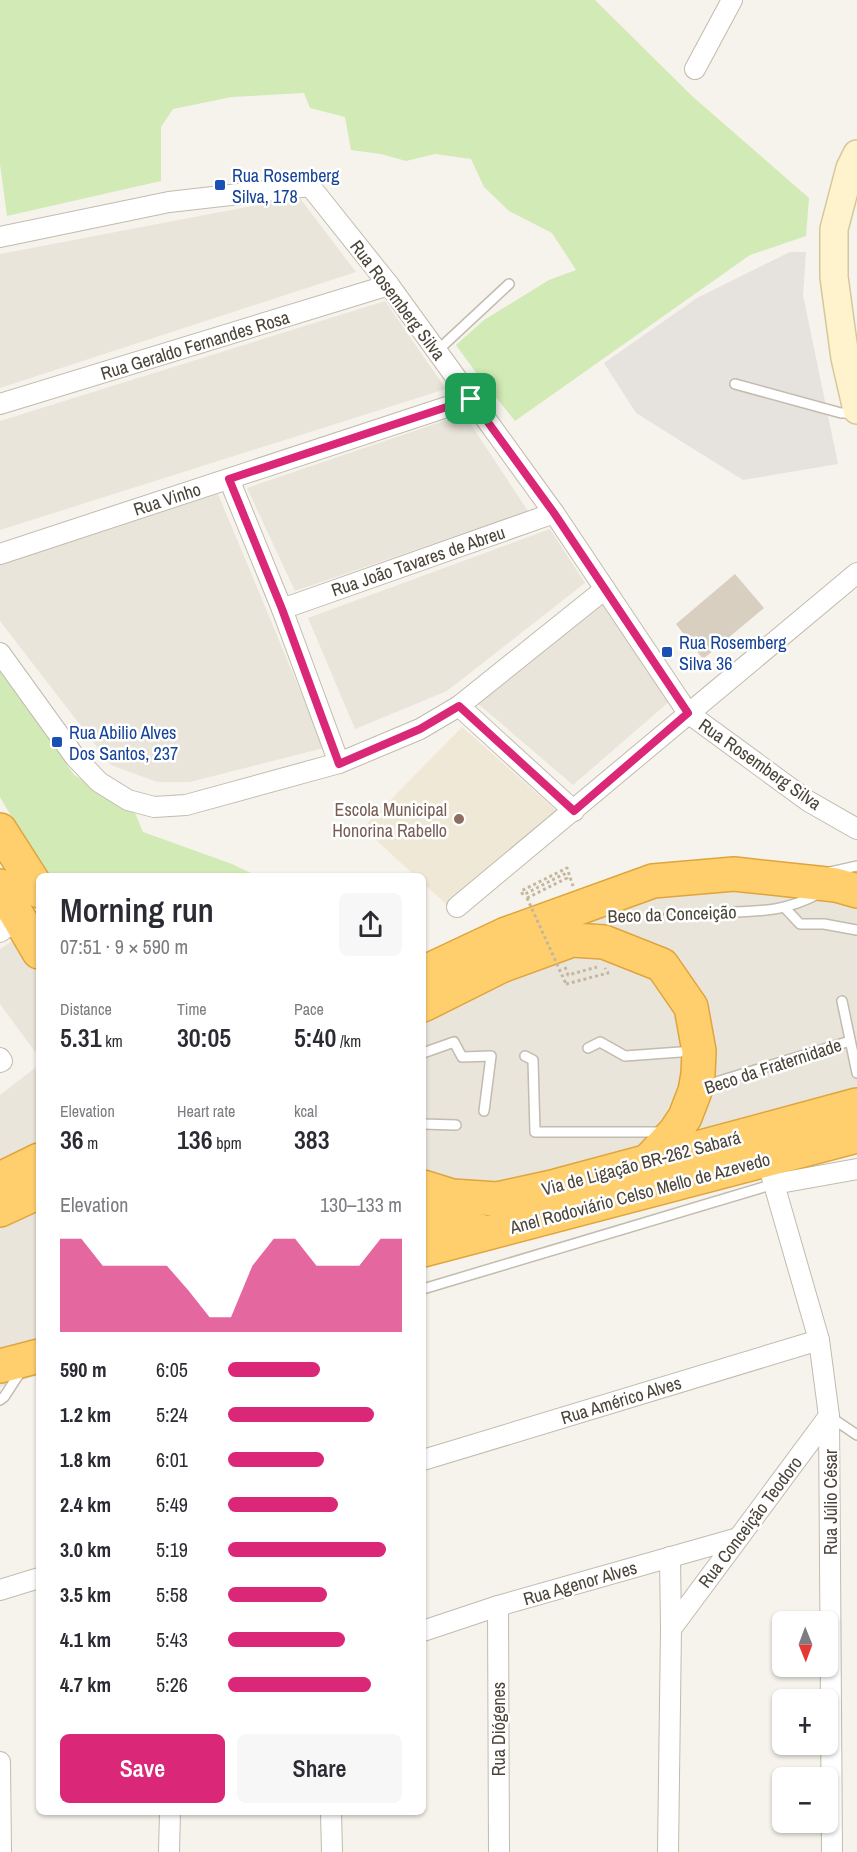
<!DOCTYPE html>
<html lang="en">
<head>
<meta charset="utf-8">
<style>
	:root { --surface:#fff; --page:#f7f7f7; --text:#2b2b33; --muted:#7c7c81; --accent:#db2777 }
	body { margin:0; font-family:"Archivo Narrow",sans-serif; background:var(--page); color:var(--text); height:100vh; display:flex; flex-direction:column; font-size:22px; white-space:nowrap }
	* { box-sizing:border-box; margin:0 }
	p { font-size:20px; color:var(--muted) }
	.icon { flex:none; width:33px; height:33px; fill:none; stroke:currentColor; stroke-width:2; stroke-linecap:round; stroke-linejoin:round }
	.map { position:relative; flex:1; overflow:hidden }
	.panel { position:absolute; left:36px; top:873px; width:390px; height:942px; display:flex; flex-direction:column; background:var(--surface); border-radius:9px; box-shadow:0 2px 4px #0004 }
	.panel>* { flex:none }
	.needle { width:39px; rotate:179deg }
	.controls { position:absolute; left:772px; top:1611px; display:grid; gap:12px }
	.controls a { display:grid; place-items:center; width:66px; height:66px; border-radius:9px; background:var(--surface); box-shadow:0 2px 4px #0004; font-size:30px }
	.pin { position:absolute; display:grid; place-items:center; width:51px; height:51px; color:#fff; margin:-26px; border-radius:12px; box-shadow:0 3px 9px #0006 }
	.round { display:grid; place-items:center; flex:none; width:63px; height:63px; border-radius:9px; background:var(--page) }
	.summary { display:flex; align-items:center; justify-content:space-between; height:102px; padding:0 24px }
	h1 { font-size:33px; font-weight:600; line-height:45px }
	.stats { display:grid; grid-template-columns:repeat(3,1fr); gap:9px; height:102px; padding:6px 24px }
	.stats div { display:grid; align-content:center }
	.stats b { font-size:26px; font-weight:600 }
	.stats small { font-size:16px; font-weight:400 }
	.stats p { font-size:16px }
	.chart { height:168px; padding:12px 24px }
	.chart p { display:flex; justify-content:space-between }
	.chart svg { width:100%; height:108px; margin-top:6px; fill:var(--accent); opacity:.7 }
	.cta { display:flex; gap:12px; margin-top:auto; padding:12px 24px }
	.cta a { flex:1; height:69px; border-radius:9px; background:var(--accent); color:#fff; font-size:24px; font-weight:600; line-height:69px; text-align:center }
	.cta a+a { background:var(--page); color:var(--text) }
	ul { padding:0 24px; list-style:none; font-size:20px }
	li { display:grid; grid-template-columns:96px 72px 1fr; align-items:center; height:45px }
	li i { height:15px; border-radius:8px; background:var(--accent) }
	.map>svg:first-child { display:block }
	.residential { fill:#eae5da }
	.industrial { fill:#e6e2dd }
	.education { fill:#efe8d6 }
	.green { fill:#d2eab5 }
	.building { fill:#d8cfc1 }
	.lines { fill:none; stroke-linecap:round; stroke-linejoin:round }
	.lane-casing { stroke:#c2bbae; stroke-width:12 }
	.street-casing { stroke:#c2bbae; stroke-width:22 }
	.secondary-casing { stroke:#d6c79b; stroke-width:30 }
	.highway-casing { stroke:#e0a43c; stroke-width:36 }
	.path { stroke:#c4b79f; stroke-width:3; stroke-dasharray:3 3; stroke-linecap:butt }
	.lane { stroke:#fff; stroke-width:9 }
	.street { stroke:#fff; stroke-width:20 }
	.secondary { stroke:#fff3cd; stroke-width:27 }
	.highway { stroke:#ffcf6e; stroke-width:33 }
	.path-bridge { stroke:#c4b79f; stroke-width:3; stroke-dasharray:3 3; stroke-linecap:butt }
	.route-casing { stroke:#fff; stroke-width:12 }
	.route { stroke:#db2777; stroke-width:8 }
	.transit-dot { fill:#1a4fb4; stroke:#fff; stroke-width:2 }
	.education-dot { fill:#8d6e63; stroke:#fff; stroke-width:2 }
	.labels { text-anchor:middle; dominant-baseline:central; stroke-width:5; stroke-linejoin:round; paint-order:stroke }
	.transit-label { font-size:18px; fill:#164399; stroke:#fff; text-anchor:start }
	.street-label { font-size:18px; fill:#4b4439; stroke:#fff }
	.education-label { font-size:18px; fill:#785e54; stroke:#fff; text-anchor:end }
</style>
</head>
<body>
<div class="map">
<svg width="857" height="1852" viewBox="0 0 857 1852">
	<rect width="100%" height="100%" fill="#f6f3ec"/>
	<g class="residential">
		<path d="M299 197 356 272 0 388V254Z"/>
		<path d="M385 301 446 389 0 530V421Z"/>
		<path d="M464 414 528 511 295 591 247 488Z"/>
		<path d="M218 494 324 748 190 782H157L111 765 0 621V565Z"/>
		<path d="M550 529 585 583 447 691 355 729 308 618Z"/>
		<path d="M602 604 671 700 573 785 476 702Z"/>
		<path d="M857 881V1133L423 1255V963L548 902Z"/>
		<path d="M39 923V1057L0 1004V949Z"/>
		<path d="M39 1065V1375L0 1387V1095Z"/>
	</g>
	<path class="industrial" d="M790 252H806L803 295 838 464 743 480 636 413 604 363 697 298Z"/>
	<path class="education" d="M462 727 557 811 447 905 423 883V876H415L363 828Z"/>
	<g class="green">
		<path d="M0 0H595L692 96 809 198 806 236 750 255 515 421 477 374 456 345 484 320 549 280 576 270 552 233 509 211 484 187 471 159 435 154 406 161 381 154 351 150 345 117 310 108 304 93 232 97 173 109 161 127V181L7 216 0 164Z"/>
		<path d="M0 667 74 775 133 808 143 832 232 864 257 876H46L0 797Z"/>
	</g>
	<path class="building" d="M735 574 764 608 703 659 676 624Z"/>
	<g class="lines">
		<defs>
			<g id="lane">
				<path d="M437 351 509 284"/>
				<path d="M735 384 841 413H855"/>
				<path d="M830 872 857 866"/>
				<path d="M785 908 800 924H824L857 930"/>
				<path d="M733 912C767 911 787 910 818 894"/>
				<path d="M842 1001 857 1073"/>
				<path d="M588 1048 600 1042 625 1056 694 1051"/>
				<path d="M423 1053 454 1042 462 1057 491 1056 484 1111"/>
				<path d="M525 1056 533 1060 535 1132H664"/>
				<path d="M704 1087 713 1083 850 1041"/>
				<path d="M423 1124 456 1125"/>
				<path d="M423 1289 774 1184"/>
				<path d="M0 1400 4 1397 21 1371"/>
				<path d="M829 1416 857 1435"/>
			</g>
			<g id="street">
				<path d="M695 69 732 0"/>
				<path d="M0 237 169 202 310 186 389 285 554 513 688 713 808 801 857 829"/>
				<path d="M0 404 389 285"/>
				<path d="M229 479 282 609 339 763"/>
				<path d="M0 554 471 399"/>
				<path d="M282 609 554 513"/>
				<path d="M0 653 75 757 99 782 128 800 154 807 186 805 339 763 420 729 459 706 605 589"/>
				<path d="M459 706 574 811"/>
				<path d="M457 907 857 573"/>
				<path d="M0 932 19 918"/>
				<path d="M0 1058 2 1061 0 1062"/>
				<path d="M767 1160 819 1340 829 1416 832 1852"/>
				<path d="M774 1184 857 1169"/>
				<path d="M423 1460 819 1340"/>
				<path d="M670 1557 671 1629"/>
				<path d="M0 1590 39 1578"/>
				<path d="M498 1606 499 1852"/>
				<path d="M423 1631 498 1606 738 1538"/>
				<path d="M0 1762 1 1852"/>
				<path d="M331 1812 332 1852"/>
				<path d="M169 1852 170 1812"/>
				<path d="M668 1852 671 1629 829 1416"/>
			</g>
			<path id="secondary" d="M857 154 850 168 834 229V277L845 358 857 410"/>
			<g id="highway">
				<path d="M0 830 39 891"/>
				<path d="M0 886 39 952"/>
				<path d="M423 973 506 934 653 881 734 874 836 885 857 891"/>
				<path d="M423 1005 501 966 572 940 604 942 662 965 691 1007 699 1051 698 1074 695 1091 685 1117 675 1132 648 1161"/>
				<path d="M0 1179 39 1160"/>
				<path d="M423 1187 452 1196 497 1199 556 1186 857 1105"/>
				<path d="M0 1210 39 1192"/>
				<path d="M423 1217 484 1232"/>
				<path d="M423 1250 857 1136"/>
				<path d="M0 1366 39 1356"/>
			</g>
		</defs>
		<use href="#lane" class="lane-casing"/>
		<use href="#street" class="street-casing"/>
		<use href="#secondary" class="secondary-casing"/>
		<use href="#highway" class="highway-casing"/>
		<g class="path">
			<path d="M527 898 567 878 564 874 523 895 521 891 567 868 573 886"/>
			<path d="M633 915 722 912"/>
			<path d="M565 967 568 975 597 967"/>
			<path d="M566 984 608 973 605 968"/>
		</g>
		<use href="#lane" class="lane"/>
		<use href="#street" class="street"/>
		<use href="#secondary" class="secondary"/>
		<use href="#highway" class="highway"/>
		<path class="path-bridge" d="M527 898 566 984"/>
	</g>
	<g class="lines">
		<defs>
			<path id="route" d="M471 399 554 513 688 713 574 811 459 706 420 729 339 764 282 609 229 479Z"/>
		</defs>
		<use href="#route" class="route-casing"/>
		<use href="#route" class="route"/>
	</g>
	<g class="transit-dot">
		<rect x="214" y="179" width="12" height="12" rx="3"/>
		<rect x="661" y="646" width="12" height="12" rx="3"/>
		<rect x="51" y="736" width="12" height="12" rx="3"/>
	</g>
	<circle class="education-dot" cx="459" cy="819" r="6"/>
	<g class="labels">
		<g class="transit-label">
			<text x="232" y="175">Rua Rosemberg<tspan x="232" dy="21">Silva, 178</tspan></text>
			<text x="679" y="642">Rua Rosemberg<tspan x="679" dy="21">Silva 36</tspan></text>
			<text x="69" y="732">Rua Abilio Alves<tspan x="69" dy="21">Dos Santos, 237</tspan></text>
		</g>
		<g class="street-label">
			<text transform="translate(398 300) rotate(53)">Rua Rosemberg Silva</text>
			<text transform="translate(195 345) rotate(-17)">Rua Geraldo Fernandes Rosa</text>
			<text transform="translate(167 499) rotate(-18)">Rua Vinho</text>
			<text transform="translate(418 561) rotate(-19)">Rua João Tavares de Abreu</text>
			<text transform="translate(760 764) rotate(35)">Rua Rosemberg Silva</text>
			<text transform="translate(672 914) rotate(-2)">Beco da Conceição</text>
			<text transform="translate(773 1066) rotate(-18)">Beco da Fraternidade</text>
			<text transform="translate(641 1163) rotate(-15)">Via de Ligação BR-262 Sabará</text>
			<text transform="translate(640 1193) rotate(-15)">Anel Rodoviário Celso Mello de Azevedo</text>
			<text transform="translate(621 1400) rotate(-17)">Rua Américo Alves</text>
			<text transform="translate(830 1502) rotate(-90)">Rua Júlio César</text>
			<text transform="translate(750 1522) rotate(-53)">Rua Conceição Teodoro</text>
			<text transform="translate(580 1583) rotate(-16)">Rua Agenor Alves</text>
			<text transform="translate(498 1729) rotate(-90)">Rua Diógenes</text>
		</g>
		<g class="education-label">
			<text x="447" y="809">Escola Municipal<tspan x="447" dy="21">Honorina Rabello</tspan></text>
		</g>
	</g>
</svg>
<div class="controls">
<a><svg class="needle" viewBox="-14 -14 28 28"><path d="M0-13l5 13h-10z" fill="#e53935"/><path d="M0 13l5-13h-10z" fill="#7c7c81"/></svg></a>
<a>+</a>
<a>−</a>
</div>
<div class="pin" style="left:471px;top:399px;background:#1e9e55"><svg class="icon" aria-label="arrive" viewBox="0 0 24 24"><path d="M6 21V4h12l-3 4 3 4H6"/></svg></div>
<section class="panel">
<div class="summary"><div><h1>Morning run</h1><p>07:51 · 9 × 590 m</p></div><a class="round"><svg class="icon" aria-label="share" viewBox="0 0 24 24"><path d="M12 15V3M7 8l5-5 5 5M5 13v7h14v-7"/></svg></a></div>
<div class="stats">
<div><p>Distance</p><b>5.31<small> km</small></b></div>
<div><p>Time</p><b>30:05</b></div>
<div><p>Pace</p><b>5:40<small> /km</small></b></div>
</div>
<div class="stats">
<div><p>Elevation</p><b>36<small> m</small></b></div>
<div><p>Heart rate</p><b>136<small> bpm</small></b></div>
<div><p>kcal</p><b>383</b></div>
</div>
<div class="chart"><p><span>Elevation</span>130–133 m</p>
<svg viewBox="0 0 160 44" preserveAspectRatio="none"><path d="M0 44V6L10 6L20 17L30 17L40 17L50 17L60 27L70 38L80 38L90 17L100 6L110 6L120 17L130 17L140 17L150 6L160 6V44z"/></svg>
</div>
<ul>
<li><b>590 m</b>6:05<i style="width:53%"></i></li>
<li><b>1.2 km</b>5:24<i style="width:84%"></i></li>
<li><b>1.8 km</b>6:01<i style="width:55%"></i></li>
<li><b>2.4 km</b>5:49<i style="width:63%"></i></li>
<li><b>3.0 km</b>5:19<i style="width:91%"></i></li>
<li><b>3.5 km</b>5:58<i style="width:57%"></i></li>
<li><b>4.1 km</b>5:43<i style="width:67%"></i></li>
<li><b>4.7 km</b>5:26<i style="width:82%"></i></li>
</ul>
<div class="cta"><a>Save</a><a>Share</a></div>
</section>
</div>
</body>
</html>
